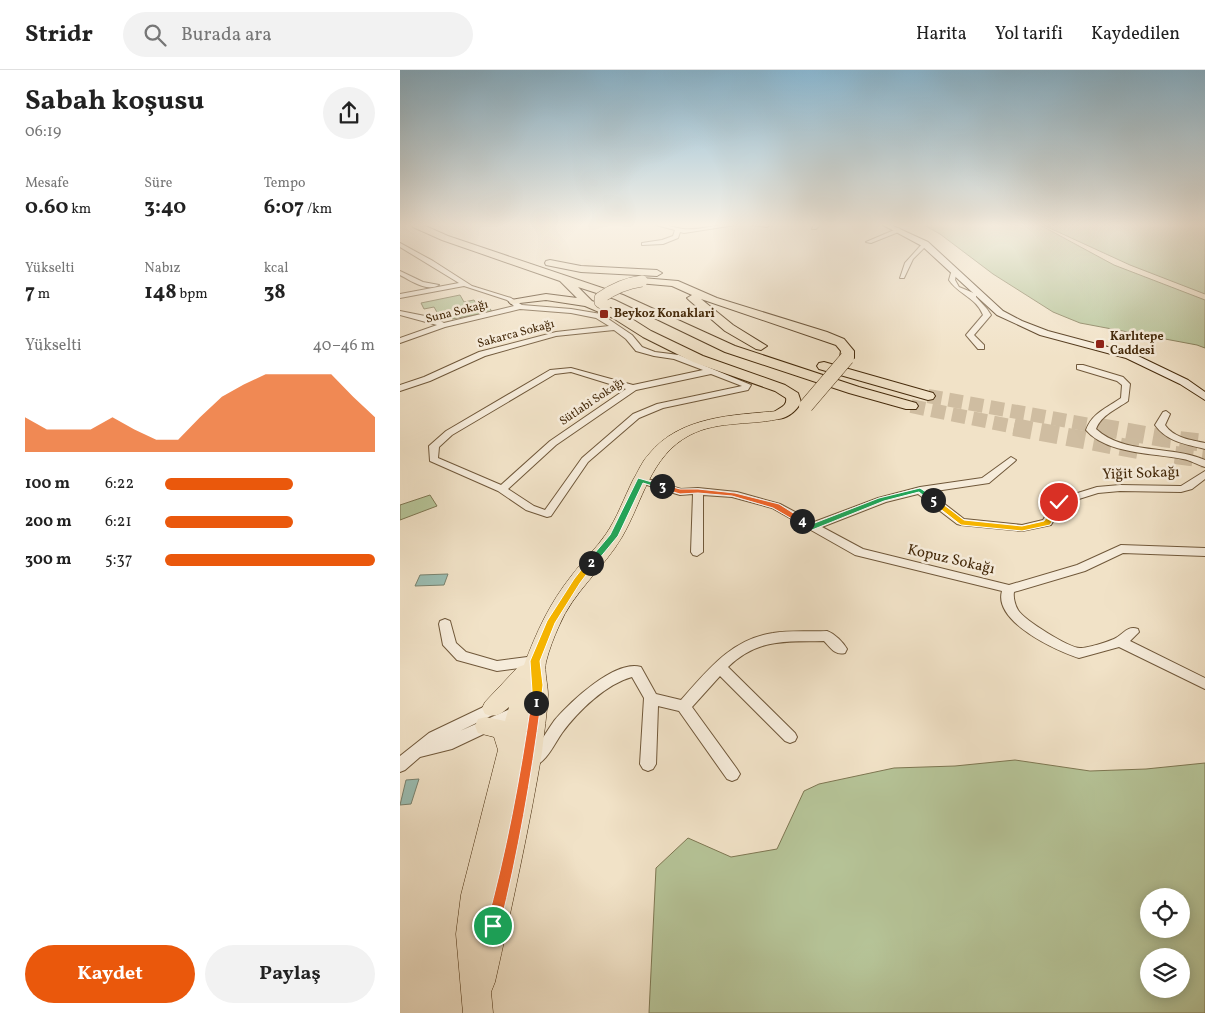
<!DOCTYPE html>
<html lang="tr">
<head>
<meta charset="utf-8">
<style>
	:root { --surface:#fff; --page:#f2f2f2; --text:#222; --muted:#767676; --line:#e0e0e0; --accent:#ea580c }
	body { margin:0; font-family:Vollkorn,serif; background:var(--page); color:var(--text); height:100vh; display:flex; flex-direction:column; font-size:19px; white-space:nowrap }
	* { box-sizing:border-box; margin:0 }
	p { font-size:16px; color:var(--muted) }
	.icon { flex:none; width:28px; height:28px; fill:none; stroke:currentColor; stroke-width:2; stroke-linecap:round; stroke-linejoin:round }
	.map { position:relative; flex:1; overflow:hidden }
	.drawer { display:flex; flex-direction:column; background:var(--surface); width:400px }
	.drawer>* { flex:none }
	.controls { position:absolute; left:740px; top:818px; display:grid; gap:10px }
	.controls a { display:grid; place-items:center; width:50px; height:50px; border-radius:50%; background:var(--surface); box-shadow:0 2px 12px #0003; font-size:25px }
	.pin { position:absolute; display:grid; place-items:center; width:42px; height:42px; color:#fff; margin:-21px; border:2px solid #fff; border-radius:50%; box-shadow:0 1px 5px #0007 }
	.km { position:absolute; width:25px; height:25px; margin:-12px; border-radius:50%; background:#222; color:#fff; font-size:14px; line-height:25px; text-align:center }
	.round { display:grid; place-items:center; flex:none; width:52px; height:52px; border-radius:26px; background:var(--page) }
	.headline { display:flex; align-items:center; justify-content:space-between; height:85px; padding:0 25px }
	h1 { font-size:28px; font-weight:700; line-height:38px }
	.metrics { display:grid; grid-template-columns:repeat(3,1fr); gap:8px; height:85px; padding:5px 25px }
	.metrics div { display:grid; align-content:center }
	.metrics b { font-size:21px; font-weight:700 }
	.metrics small { font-size:14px; font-weight:400 }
	.metrics p { font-size:14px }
	.chart { height:140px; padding:10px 25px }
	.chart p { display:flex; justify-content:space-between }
	.chart svg { width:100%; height:90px; margin-top:5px; fill:var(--accent); opacity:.7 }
	.button { display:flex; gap:10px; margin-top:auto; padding:10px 25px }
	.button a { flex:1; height:58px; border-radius:30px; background:var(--accent); color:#fff; font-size:20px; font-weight:700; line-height:58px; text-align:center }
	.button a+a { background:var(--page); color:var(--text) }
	ul { padding:0 25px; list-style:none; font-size:16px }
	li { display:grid; grid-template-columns:80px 60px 1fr; align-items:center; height:38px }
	li i { height:12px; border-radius:6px; background:var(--accent) }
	header { display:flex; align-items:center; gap:30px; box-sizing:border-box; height:70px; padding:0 25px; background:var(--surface); border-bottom:1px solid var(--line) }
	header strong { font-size:24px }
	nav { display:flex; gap:28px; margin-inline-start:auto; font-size:18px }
	.search { width:350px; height:45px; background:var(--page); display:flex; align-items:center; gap:12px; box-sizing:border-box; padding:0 18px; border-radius:28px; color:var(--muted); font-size:19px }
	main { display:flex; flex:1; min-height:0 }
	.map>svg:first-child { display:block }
	.green { fill:#b6c498; stroke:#7e7752; fill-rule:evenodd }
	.water { fill:#9bbeb3; stroke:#798370 }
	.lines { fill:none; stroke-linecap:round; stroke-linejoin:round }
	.trunk-tunnel-far1 { stroke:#cfbda1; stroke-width:14; stroke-dasharray:14 7; stroke-linecap:butt }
	.trunk-tunnel { stroke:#cfbda1; stroke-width:18; stroke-dasharray:18 9; stroke-linecap:butt }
	.minor-casing { stroke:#70583a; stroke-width:2 }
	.secondary-casing { stroke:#452a0b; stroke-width:2 }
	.primary-casing { stroke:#452a0b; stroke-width:1 }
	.trunk-casing { stroke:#452a0b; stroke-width:2 }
	.minor { fill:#f6ecdb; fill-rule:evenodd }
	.secondary { fill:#f6ecdb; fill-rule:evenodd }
	.primary { fill:#f1e2c7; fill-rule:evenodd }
	.trunk { fill:#f1e2c7; fill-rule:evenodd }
	.trunk-bridge-far1-casing { stroke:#452a0b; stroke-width:12; stroke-linecap:butt }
	.trunk-bridge-casing { stroke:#452a0b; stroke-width:15; stroke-linecap:butt }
	.trunk-bridge-far1 { stroke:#f1e2c7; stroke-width:11 }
	.trunk-bridge { stroke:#f1e2c7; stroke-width:14 }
	.split-1 { fill:#f0652b; stroke:#fff }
	.split-2 { fill:#f5b400; stroke:#fff }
	.split-3 { fill:#22a559; stroke:#fff }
	.split-4 { fill:#f0652b; stroke:#fff }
	.split-5 { fill:#22a559; stroke:#fff }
	.split-6 { fill:#f5b400; stroke:#fff }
	.poi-dot { fill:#8f2418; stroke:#f6ecdb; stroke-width:2 }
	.labels { text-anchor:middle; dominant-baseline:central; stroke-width:5; stroke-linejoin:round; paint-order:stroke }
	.far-street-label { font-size:12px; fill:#452a0b; stroke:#f6ecdb }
	.far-poi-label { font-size:12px; font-weight:bold; fill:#452a0b; stroke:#f6ecdb; text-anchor:start }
	.street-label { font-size:15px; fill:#452a0b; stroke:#f6ecdb }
</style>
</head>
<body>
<header>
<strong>Stridr</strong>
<div class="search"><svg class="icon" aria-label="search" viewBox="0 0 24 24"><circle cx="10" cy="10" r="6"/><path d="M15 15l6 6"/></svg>Burada ara</div>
<nav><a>Harita</a><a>Yol tarifi</a><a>Kaydedilen</a></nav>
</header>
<main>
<section class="drawer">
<div class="headline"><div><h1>Sabah koşusu</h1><p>06:19</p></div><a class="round"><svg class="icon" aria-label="share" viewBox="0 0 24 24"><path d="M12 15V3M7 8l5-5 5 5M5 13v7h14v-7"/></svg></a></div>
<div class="metrics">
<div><p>Mesafe</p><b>0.60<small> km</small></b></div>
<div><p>Süre</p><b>3:40</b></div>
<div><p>Tempo</p><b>6:07<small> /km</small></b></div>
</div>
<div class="metrics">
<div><p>Yükselti</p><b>7<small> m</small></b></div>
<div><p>Nabız</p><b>148<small> bpm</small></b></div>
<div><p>kcal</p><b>38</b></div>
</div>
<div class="chart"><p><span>Yükselti</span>40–46 m</p>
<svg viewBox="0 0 160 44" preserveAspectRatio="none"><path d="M0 44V27L10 33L20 33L30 33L40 27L50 33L60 38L70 38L80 27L90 17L100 11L110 6L120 6L130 6L140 6L150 17L160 27V44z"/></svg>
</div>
<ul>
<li><b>100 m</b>6:22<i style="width:61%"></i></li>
<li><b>200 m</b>6:21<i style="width:61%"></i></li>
<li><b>300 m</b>5:37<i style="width:100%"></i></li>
</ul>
<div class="button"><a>Kaydet</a><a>Paylaş</a></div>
</section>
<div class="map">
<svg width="805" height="943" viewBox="0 0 805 943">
	<rect width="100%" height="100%" fill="#f1e2c7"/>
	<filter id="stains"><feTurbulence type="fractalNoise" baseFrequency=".004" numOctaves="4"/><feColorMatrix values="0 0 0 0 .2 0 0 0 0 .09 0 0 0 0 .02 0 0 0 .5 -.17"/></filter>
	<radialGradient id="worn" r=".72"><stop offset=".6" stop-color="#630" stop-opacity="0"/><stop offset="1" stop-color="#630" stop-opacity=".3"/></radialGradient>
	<g class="green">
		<path d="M524 155H640L714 195 805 230V278L797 275 680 253 653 242 593 204 540 164Z"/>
		<path d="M643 155H805V224L730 195Z"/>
		<path d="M60 225 64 232 74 230 78 237 88 235 92 242 52 249 49 242 38 244 34 237 24 239 21 233Z"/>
		<path d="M30 425 37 436 0 450V435Z"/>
		<path d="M615 690 690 701 746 699 805 693V943H249L256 798 288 768 331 787 377 779 404 721 419 714 494 698 555 696ZM749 826H781V859H749ZM749 886H781V919H749Z"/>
	</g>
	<g class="water">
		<path d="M48 504 44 515 15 516 20 505Z"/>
		<path d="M19 709 11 734 0 735 6 710Z"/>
	</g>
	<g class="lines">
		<g class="trunk-tunnel-far1">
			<path d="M528 326 707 358"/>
			<path d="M511 336 620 358"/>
		</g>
		<g class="trunk-tunnel">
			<path d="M614 357 738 380"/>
			<path d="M700 357 762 368 805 373"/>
			<path d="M775 385 805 389"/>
		</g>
		<defs>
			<g id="minor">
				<path d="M256 155C266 154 274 158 283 159 300 161 318 153 335 155L284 163 280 162 278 168 263 174 242 175V173L262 170 273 166 275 160Z"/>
				<path d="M352 155H370L367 157Z"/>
				<path d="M414 155H420L416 159H412Z"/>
				<path d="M499 158 501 161 471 173 466 172Z"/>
				<path d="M0 173 33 191 72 216 111 228 122 235 171 239 201 244 232 265 242 277 255 282 279 285 351 315 348 320 263 338 239 348 188 392 151 446 147 447 126 440 98 421 30 391 29 376 46 361 150 300 171 298 233 315 303 300 274 289 254 286 236 281 226 269 214 260 156 266 85 286 30 311 0 321V315L24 307 79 282 156 262 209 256 196 248 171 243 120 239 45 257 0 273V268L37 255 0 245V241L35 248 44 253 114 236 107 230 64 216 0 228V224L59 213 0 177ZM171 302 226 319 150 371 101 415 38 388 39 377 52 365 155 304ZM311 304 342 316 257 334 233 344 182 388 145 440 134 436 108 419 156 375 236 320Z"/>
				<path d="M523 173 528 174 513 189 504 208H500L505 193Z"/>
				<path d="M552 199 557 200 555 210 559 217 576 224V227L587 239 591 245 574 265 584 275V279H578L566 265 583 245C577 228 558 224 549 210Z"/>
				<path d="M0 201 23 212 39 215C27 222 11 211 0 205Z"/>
				<path d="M677 295H683L723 307 730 314 728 331C717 339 701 345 696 359 724 385 771 375 805 390V397C797 395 791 390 783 389 754 383 706 384 686 360 692 343 707 338 721 328L722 315 717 311 677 299Z"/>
				<path d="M766 341 770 344 765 355C774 368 791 370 805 373V379C786 374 767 372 755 355L763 342Z"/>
				<path d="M611 387 616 390 614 392 589 413 529 422 564 449 622 455 643 450 655 430 697 417 720 415 781 416 805 401V409L792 419 781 422 720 421 698 423 663 434 651 455 622 461 561 455 557 454 518 424 486 432 422 457 463 479 609 515 677 495 721 475 805 478V486L723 483 685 501 614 522C613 527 615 535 618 540 624 550 669 578 680 578 688 578 707 572 714 569 723 565 727 555 738 559L739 562 730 571 805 608V619L719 577 679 588C657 581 593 552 602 521L455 485 372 438 332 427 303 425V482L297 486 293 485 291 482 293 424 280 425 237 412 236 410 241 407 281 419 298 418 337 422 380 434 414 452 478 428 520 417 582 408Z"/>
				<path d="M45 549 50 551 56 573 66 582 97 591 135 586 140 587 142 591 140 595 135 596 97 601 57 590 43 575 39 554 40 551Z"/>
				<path d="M427 561C435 564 443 572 447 579L445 583C435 586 430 577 424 571 385 572 358 568 328 597L395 663 397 667 395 671 390 673 385 671 320 606 292 637 337 699 340 704 337 709 332 711 327 709 279 641 258 636 256 694 253 699 248 701 243 699 240 694 244 628 232 607C206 614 178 641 162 663 153 676 147 692 131 698L126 696 123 691C127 684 134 680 139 674 144 666 149 658 154 651 169 633 215 589 241 597L256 624 281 630C307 601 331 569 373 563 391 560 409 562 427 561Z"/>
				<path d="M96 631 101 633 103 637 101 641 60 661 119 635 124 637 126 641 124 645 52 679 20 687 5 700 0 702V686L29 663Z"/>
			</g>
			<path id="secondary" d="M483 155H491L528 172 603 241 622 251 648 261 734 284 788 310 805 322V330L780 314 726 288 640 265 597 245 522 176Z"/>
			<path id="primary" d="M378 341 383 342 385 345 383 348C353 356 319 350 290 365 250 386 243 431 222 467 204 498 173 522 159 556 154 567 149 580 146 592 144 601 148 615 148 625 147 644 144 663 142 682 129 759 112 836 95 912L91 922 93 943H63L56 864 61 825 98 680 94 667 78 663 75 656 78 649 86 647 105 651 109 637C101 644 96 648 85 644L82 638 85 632 118 597 124 595C137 561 149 534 172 505 182 491 196 479 206 464 217 448 224 428 233 410 238 402 242 391 249 384 280 346 333 345 378 341Z"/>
			<g id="trunk">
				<path d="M12 155H23L48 166 223 225 335 276 459 317 516 333 518 336 516 339H506L449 323 325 282 215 229 178 217 192 231 221 242 251 261 303 286 385 315 398 323 401 332C396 342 385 351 373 348L371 345C376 338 388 338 386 328L375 321 293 292 243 267 213 248 185 236 146 230 111 234 109 232 111 230 146 224 177 228 160 211 42 170 13 157Z"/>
				<path d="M150 190 181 196 257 200 262 203 257 206 181 202 146 195 145 193 146 191Z"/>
				<path d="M242 208 278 211 317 228 427 262 444 269 454 281V288L447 292 442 291 440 288 441 281 436 275 301 229 333 255 367 276 361 280 356 279 325 261 289 230 287 228 292 225 272 216 238 213 237 211 238 209Z"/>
				<path d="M424 292 533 323 535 326 533 329 528 330 419 299 417 296 419 293Z"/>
			</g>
		</defs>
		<use href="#minor" class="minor-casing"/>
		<use href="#secondary" class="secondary-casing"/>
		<use href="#primary" class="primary-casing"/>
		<use href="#trunk" class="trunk-casing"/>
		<use href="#minor" class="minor"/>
		<use href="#secondary" class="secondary"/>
		<use href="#primary" class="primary"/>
		<use href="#trunk" class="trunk"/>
		<defs>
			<path id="trunk-bridge-far1" d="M205 235 200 232V228C213 219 226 213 242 211"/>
			<path id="trunk-bridge" d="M406 336 447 288"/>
		</defs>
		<use href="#trunk-bridge-far1" class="trunk-bridge-far1-casing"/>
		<use href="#trunk-bridge" class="trunk-bridge-casing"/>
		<use href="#trunk-bridge-far1" class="trunk-bridge-far1"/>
		<use href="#trunk-bridge" class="trunk-bridge"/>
	</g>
	<linearGradient id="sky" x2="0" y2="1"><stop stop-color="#89b8d3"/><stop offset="0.54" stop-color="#f9f2e6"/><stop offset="1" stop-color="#f9f2e6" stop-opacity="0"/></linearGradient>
	<rect width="805" height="287" fill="url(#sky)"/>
	<path class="split-1" d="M136 629 141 633C131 709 118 783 100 856L98 861 93 863 88 861 86 856C106 783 120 709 131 633Z"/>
	<path class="split-2" d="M188 491H191L195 493 180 513 155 553 140 591 143 615 141 633 136 638 133 636 130 591 147 551 174 509Z"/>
	<path class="split-3" d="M238 408 266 416 262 419 243 413 218 466 194 495H188V491L210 465Z"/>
	<path class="split-4" d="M262 414 280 419H298L335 423 379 434 406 451 399 453 373 438 332 426 298 423 280 424 260 418V415Z"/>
	<path class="split-5" d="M520 418 535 428V431H530L519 422 484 431 412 460 398 451 402 449 412 454 479 428Z"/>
	<path class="split-6" d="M530 428H535L564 450 622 456 644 451 657 431 663 432 650 455 622 461 561 455 530 431Z"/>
	<g class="poi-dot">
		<rect x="199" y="239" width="10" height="10" rx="2.5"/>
		<rect x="695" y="269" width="10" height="10" rx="2.5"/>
	</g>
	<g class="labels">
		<g class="far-street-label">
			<text transform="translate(57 242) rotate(-14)">Suna Sokağı</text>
			<text transform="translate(116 264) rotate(-15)">Sakarca Sokağı</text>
			<text transform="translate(192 332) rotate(-34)">Sütlabi Sokağı</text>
		</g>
		<g class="far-poi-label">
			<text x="214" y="244">Beykoz Konaklari</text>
			<text x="710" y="267">Karlıtepe<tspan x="710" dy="14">Caddesi</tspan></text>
		</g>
		<g class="street-label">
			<text transform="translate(741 404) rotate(-2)">Yiğit Sokağı</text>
			<text transform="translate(551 490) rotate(13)">Kopuz Sokağı</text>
		</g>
	</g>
	<rect width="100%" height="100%" filter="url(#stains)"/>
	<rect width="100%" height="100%" fill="url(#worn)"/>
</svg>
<div class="controls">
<a><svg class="icon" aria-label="locate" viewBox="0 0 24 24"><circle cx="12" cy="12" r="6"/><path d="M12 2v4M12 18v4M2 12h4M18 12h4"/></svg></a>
<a><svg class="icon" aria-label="layers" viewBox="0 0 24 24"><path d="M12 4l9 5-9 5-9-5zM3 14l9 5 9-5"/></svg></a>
</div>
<div class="pin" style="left:93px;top:856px;background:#1e9e55"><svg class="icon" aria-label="arrive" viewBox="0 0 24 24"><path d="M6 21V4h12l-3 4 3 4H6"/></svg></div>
<div class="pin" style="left:659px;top:432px;background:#d93025"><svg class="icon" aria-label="check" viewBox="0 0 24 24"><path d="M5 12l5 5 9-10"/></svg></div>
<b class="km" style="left:136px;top:633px">1</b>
<b class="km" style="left:191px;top:493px">2</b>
<b class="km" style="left:262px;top:416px">3</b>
<b class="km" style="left:402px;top:451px">4</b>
<b class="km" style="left:533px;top:430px">5</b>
</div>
</main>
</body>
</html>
